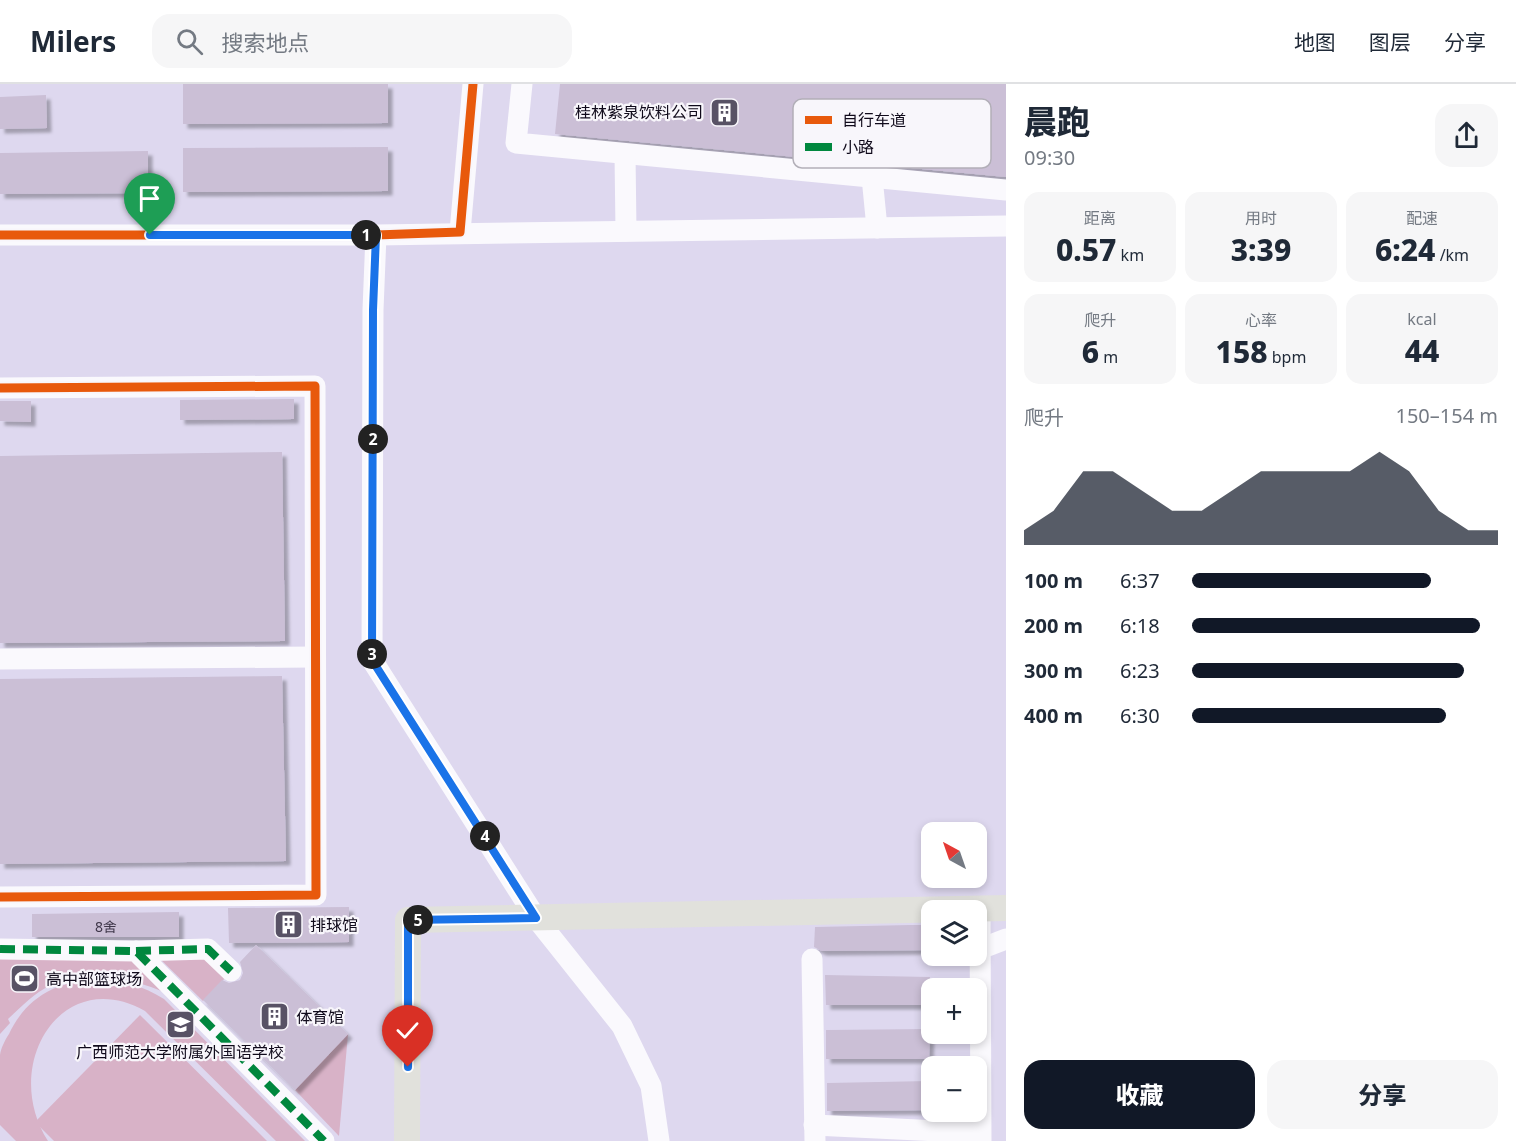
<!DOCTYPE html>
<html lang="zh">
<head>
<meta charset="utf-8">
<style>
	:root { --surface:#fff; --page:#f6f6f7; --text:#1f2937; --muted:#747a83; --line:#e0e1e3; --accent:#111827 }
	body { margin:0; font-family:"Noto Sans","Noto Sans SC",sans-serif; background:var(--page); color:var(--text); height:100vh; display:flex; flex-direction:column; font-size:22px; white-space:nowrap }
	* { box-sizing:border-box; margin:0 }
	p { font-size:20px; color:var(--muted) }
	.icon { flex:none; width:33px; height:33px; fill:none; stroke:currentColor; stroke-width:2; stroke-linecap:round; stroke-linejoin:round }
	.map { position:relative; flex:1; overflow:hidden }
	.drawer { display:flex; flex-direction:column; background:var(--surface); width:510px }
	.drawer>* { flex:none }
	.needle { width:39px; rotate:320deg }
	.tools { position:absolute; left:921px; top:738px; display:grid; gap:12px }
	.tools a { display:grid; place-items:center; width:66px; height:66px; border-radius:12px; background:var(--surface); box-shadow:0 3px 9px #0003; font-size:30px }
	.pin { position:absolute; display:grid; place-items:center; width:51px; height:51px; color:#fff; margin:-62px -26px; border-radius:50% 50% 50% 0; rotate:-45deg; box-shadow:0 0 6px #0007 }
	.pin .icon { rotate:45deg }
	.km { position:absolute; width:30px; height:30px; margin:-15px; border-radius:50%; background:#222; color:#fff; font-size:16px; line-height:30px; text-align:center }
	.round { display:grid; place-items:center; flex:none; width:63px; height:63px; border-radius:18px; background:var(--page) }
	.headline { display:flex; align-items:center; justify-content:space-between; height:102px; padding:0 18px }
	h1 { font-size:33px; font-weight:800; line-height:45px }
	.figures { display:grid; grid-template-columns:repeat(3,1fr); gap:9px; height:102px; padding:6px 18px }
	.figures div { display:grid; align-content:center; border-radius:15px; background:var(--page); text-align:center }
	.figures b { font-size:30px; font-weight:800 }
	.figures small { font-size:16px; font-weight:400 }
	.figures p { font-size:16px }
	.chart { height:168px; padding:12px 18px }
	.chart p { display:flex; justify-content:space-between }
	.chart svg { width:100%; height:108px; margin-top:6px; fill:var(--accent); opacity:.7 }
	.button { display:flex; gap:12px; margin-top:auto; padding:12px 18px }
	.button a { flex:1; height:69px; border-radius:18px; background:var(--accent); color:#fff; font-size:24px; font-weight:800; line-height:69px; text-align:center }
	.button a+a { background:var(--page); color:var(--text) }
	ul { padding:0 18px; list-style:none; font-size:20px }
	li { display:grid; grid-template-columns:96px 72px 1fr; align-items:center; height:45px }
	li i { height:15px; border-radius:8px; background:var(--accent) }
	header { display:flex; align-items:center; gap:36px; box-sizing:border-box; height:84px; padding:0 30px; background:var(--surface); border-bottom:2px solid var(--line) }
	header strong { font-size:28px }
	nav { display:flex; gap:33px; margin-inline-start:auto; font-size:21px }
	.search { width:420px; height:54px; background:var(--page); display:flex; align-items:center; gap:15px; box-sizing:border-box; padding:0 21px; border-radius:18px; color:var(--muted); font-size:22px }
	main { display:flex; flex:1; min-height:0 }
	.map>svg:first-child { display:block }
	.green { fill:#d8b2c7 }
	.building { fill:#cbbfd6; filter:url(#shadow) }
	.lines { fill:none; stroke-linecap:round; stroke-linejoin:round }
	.minor { stroke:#faf9fd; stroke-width:21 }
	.major { stroke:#e1e1dc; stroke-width:26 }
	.quiet { stroke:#00873e; stroke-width:8; stroke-dasharray:15 8; stroke-linecap:butt }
	.cycleway-casing { stroke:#f8f6fb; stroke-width:13 }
	.cycleway { stroke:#e8590c; stroke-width:9 }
	.route-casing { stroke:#fff; stroke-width:12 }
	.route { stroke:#1a73e8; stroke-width:8 }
	.labels { text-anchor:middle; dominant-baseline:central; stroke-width:4.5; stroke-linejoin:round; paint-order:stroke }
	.number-label { font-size:14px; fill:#3f374a }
	.poi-label { font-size:16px; fill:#100a1b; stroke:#f8f6fb; text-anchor:start }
	.key { fill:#f8f6fb; stroke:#b2afb8; stroke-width:1.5 }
	.key-label { font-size:16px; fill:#100a1b }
</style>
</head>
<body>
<header>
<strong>Milers</strong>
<div class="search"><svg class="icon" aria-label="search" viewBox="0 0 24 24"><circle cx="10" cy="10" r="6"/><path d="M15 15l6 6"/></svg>搜索地点</div>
<nav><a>地图</a><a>图层</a><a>分享</a></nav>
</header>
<main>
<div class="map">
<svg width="1006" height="1057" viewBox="0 0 1006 1057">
	<defs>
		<filter id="shadow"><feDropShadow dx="4.5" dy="4.5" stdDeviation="1.5" flood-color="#0004"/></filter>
	</defs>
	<rect width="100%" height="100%" fill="#ded8ef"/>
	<g class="green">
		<path d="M204 870 227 892 203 917 156 871Z"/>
		<path d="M0 873 136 877 169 910C133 895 88 882 51 901 34 909 21 923 8 935L10 939 0 950Z"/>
		<path d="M98 895C123 896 143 902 164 915L305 1057H276L145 927C61 880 0 982 48 1057H16L0 1041C0 1018 0 994 0 971 1 964 5 956 9 950 27 912 58 897 98 895Z"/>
		<path d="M140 931 267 1057H54L35 1038Z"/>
		<path d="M348 950 339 1052 295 1006Z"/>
	</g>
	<g class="building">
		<path d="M183 0H388V39L183 40Z"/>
		<path d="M560 0H1006V93L555 50Z"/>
		<path d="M46 11 47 44 0 45V13Z"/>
		<path d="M388 63V107L183 108V64Z"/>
		<path d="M148 67V109L0 110V69Z"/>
		<path d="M294 315V335L180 336V316Z"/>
		<path d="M0 317H31V338L0 337Z"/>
		<path d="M282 368 285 557 0 559V372Z"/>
		<path d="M282 592 286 777 0 780V595Z"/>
		<path d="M349 823V858L229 859 228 824Z"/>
		<path d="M179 828V853H32V830Z"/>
		<path d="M911 841H930L929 866 822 867 814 863 815 843Z"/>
		<path d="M256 861 348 950 295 1006 203 916 222 896 229 899 240 896 243 889 240 878Z"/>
		<path d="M825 891 930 893 929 921H826Z"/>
		<path d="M930 945 929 975H826V946Z"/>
		<path d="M930 997V1026L827 1027V999Z"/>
	</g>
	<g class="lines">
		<g class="minor">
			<path d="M522 0 516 59 1006 106"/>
			<path d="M625 70 626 147"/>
			<path d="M872 93 877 144"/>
			<path d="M460 148 473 0"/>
			<path d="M0 151H376L1006 142"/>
			<path d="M376 151 373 226 372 576 536 834 622 942 651 1002 659 1057"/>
			<path d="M0 304 315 302 316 811 0 813"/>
			<path d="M0 575 315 573"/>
			<path d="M980 825 981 1057"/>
			<path d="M0 865 136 867 324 1057"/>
			<path d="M980 865 1006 855"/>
			<path d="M136 867 208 865 231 887"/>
			<path d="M812 875 815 1057"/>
			<path d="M814 1041 980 1049"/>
		</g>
		<path class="major" d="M407 1057 408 836 1006 824"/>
		<g class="quiet">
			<path d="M0 865 136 867 324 1057"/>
			<path d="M136 867 208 865 231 887"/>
		</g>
		<defs>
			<g id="cycleway">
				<path d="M0 151H376L460 148 473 0"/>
				<path d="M0 304 315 302 316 811 0 813"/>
			</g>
		</defs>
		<use href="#cycleway" class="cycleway-casing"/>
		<use href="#cycleway" class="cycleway"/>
	</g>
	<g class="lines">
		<defs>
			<path id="route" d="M150 151H376L373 226 372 576 536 834 408 836V983"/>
		</defs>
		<use href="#route" class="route-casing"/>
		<use href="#route" class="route"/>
	</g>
	<defs>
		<symbol id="building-square" viewBox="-11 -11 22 22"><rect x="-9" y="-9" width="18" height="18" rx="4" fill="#585265" stroke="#f8f6fb"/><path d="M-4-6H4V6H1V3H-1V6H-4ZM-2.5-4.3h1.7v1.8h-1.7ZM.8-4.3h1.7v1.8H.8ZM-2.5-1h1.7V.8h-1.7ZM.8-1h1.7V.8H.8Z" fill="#fff"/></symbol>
		<symbol id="stadium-square" viewBox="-11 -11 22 22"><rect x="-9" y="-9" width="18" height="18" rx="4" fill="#585265" stroke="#f8f6fb"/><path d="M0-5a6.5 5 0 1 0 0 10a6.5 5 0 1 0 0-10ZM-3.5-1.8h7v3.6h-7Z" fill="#fff"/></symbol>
		<symbol id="school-square" viewBox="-11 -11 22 22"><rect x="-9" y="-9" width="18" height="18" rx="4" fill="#585265" stroke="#f8f6fb"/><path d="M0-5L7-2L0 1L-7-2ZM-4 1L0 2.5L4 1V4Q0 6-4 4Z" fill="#fff"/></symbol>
	</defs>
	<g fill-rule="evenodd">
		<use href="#building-square" x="708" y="12" width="33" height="33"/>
		<use href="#building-square" x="272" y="824" width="33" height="33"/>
		<use href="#stadium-square" x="8" y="878" width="33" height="33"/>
		<use href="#building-square" x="258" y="916" width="33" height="33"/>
		<use href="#school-square" x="164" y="924" width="33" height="33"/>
	</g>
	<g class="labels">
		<g class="number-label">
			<text x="106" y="842">8舍</text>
		</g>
		<g class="poi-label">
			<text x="703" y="28" text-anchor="end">桂林紫泉饮料公司</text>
			<text x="310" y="841">排球馆</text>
			<text x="46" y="895">高中部篮球场</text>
			<text x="296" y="933">体育馆</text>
			<text x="180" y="968" text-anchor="middle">广西师范大学附属外国语学校</text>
		</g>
	</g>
	<rect x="793" y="15" width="198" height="69" rx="9" class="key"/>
	<rect x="805" y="32" width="27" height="8" fill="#e8590c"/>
	<rect x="805" y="59" width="27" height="8" fill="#00873e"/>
	<g class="key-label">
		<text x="842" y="42">自行车道</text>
		<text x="842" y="69">小路</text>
	</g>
</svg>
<div class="tools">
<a><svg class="needle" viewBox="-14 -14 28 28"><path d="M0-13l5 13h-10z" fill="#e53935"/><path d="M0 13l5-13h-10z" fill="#747a83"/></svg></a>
<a><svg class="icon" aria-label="layers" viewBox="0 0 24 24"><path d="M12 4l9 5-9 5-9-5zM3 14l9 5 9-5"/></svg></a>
<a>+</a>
<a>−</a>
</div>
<div class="pin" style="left:150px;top:151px;background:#1e9e55"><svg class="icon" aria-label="arrive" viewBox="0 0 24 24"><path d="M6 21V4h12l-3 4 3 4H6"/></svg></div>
<div class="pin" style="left:408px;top:983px;background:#d93025"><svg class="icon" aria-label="check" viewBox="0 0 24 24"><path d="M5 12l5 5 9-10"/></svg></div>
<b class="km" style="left:366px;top:151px">1</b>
<b class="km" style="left:373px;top:355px">2</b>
<b class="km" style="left:372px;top:570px">3</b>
<b class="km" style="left:485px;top:752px">4</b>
<b class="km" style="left:418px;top:836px">5</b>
</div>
<section class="drawer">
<div class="headline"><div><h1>晨跑</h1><p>09:30</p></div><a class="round"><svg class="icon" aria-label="share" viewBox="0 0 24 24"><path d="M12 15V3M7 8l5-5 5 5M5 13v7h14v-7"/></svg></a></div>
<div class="figures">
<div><p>距离</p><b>0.57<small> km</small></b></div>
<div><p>用时</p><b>3:39</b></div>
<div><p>配速</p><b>6:24<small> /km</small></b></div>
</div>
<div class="figures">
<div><p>爬升</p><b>6<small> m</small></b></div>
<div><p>心率</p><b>158<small> bpm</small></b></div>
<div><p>kcal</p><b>44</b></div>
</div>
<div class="chart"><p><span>爬升</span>150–154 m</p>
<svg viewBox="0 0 160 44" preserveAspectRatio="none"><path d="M0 44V38L10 30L20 14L30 14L40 22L50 30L60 30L70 22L80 14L90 14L100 14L110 14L120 6L130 14L140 30L150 38L160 38V44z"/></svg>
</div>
<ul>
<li><b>100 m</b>6:37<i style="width:78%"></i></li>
<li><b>200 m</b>6:18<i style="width:94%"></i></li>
<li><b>300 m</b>6:23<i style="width:89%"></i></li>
<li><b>400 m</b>6:30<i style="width:83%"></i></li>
</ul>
<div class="button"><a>收藏</a><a>分享</a></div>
</section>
</main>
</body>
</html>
